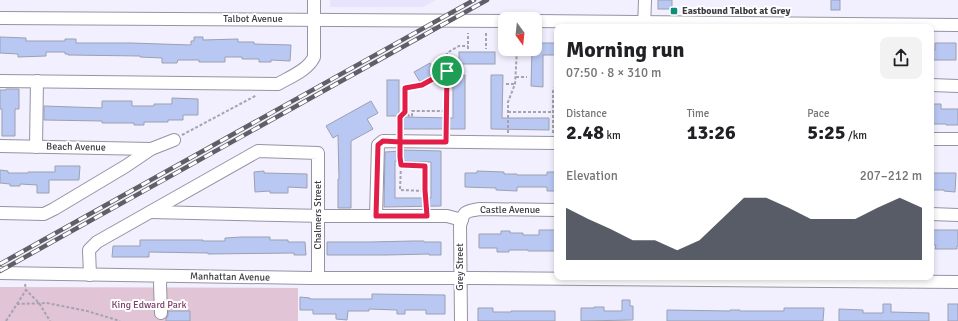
<!DOCTYPE html>
<html lang="en">
<head>
<meta charset="utf-8">
<style>
	:root { --surface:#fff; --page:#f2f2f2; --text:#202124; --muted:#757577; --accent:#111827 }
	body { margin:0; font-family:Signika,sans-serif; background:var(--page); color:var(--text); height:100vh; display:flex; flex-direction:column; font-size:15px; white-space:nowrap }
	* { box-sizing:border-box; margin:0 }
	p { font-size:13px; color:var(--muted) }
	.icon { flex:none; width:22px; height:22px; fill:none; stroke:currentColor; stroke-width:2; stroke-linecap:round; stroke-linejoin:round }
	.map { position:relative; flex:1; overflow:hidden }
	.details { position:absolute; left:554px; top:24px; width:380px; height:256px; display:flex; flex-direction:column; background:var(--surface); border-radius:8px; box-shadow:0 2px 6px #0003 }
	.details>* { flex:none }
	.needle { width:26px; rotate:165deg }
	.controls { position:absolute; left:498px; top:12px; display:grid; gap:8px }
	.controls a { display:grid; place-items:center; width:44px; height:44px; border-radius:8px; background:var(--surface); box-shadow:0 2px 6px #0003; font-size:20px }
	.pin { position:absolute; display:grid; place-items:center; width:34px; height:34px; color:#fff; margin:-17px; border:2px solid #fff; border-radius:50%; box-shadow:0 1px 4px #0007 }
	.round { display:grid; place-items:center; flex:none; width:42px; height:42px; border-radius:8px; background:var(--page) }
	.head { display:flex; align-items:center; justify-content:space-between; height:68px; padding:0 12px }
	h1 { font-size:22px; font-weight:700; line-height:30px }
	.stats { display:grid; grid-template-columns:repeat(3,1fr); gap:6px; height:68px; padding:4px 12px }
	.stats div { display:grid; align-content:center }
	.stats b { font-size:20px; font-weight:700 }
	.stats small { font-size:11px; font-weight:400 }
	.stats p { font-size:11px }
	.chart { height:112px; padding:8px 12px }
	.chart p { display:flex; justify-content:space-between }
	.chart svg { width:100%; height:72px; margin-top:4px; fill:var(--accent); opacity:.7 }
	.map>svg:first-child { display:block }
	.built { fill:#e8e4fd }
	.green { fill:#e1c4d6 }
	.building { fill:#b9c8f3; stroke:#9ba1b0; fill-rule:evenodd }
	.lines { fill:none; stroke-linecap:round; stroke-linejoin:round }
	.minor-casing { stroke:#9693a3; stroke-width:14 }
	.path { stroke:#a5a3af; stroke-width:2; stroke-dasharray:3 2; stroke-linecap:butt }
	.minor { stroke:#fff; stroke-width:12 }
	.rail-casing { stroke:#605f67; stroke-width:4.5 }
	.rail { stroke:#fff; stroke-width:3; stroke-dasharray:9; stroke-linecap:butt }
	.route-casing { stroke:#fff; stroke-width:8 }
	.route { stroke:#e11d48; stroke-width:5 }
	.poi-dot { fill:#0b8f77; stroke:#fff; stroke-width:1.5 }
	.labels { text-anchor:middle; dominant-baseline:central; stroke-width:4; stroke-linejoin:round; paint-order:stroke }
	.poi-label { font-size:10px; font-weight:bold; fill:#3c3b42; stroke:#fff; text-anchor:start }
	.street-label { font-size:10px; fill:#3c3b42; stroke:#fff }
	.park-label { font-size:10px; fill:#7a4168; stroke:#fff }
</style>
</head>
<body>
<div class="map">
<svg width="958" height="321" viewBox="0 0 958 321">
	<rect width="100%" height="100%" fill="#f2effe"/>
	<path class="built" d="M330 0H436L423 7H330Z"/>
	<path class="green" d="M0 287 298 288V321H0Z"/>
	<g class="building">
		<rect x="658" y="0" width="14" height="9"/>
		<rect x="831" y="0" width="9" height="10"/>
		<path d="M0 37 26 38V41H65V39H76V43H131L191 45V41H194V37H203V40L238 39V42H254V44L291 45 290 61 271 60V62H259V59H242V57H225V62H199V60H178L177 63H162V58L140 57V56L68 55V54H65V52H46V56L18 57V54L0 53Z"/>
		<path d="M535 43H557V55H543V87L531 86 532 49H535Z"/>
		<path d="M935 43H956V60H932V50H935Z"/>
		<rect x="459" y="52" width="36" height="12"/>
		<path d="M430 63 436 73 420 82 414 72Z"/>
		<path d="M453 74 465 75V129H403V117L453 118Z"/>
		<path d="M491 75H503L502 118H549V130L491 129Z"/>
		<rect x="387" y="80" width="12" height="36"/>
		<path d="M6 89H19V109H15V136H2V109H0V90H6Z"/>
		<path d="M172 98 198 99V115H183V120H168V122H144V125H134V123H102V121L44 120V106L102 108V101H132V106H154V104H172Z"/>
		<path d="M371 101 378 113 367 119 373 129 351 141V208H338V179H339L338 135 333 138 326 126Z"/>
		<path d="M931 104H941V109H958V125H946V124H932L933 121H931Z"/>
		<path d="M402 150 441 151V206L384 207 385 152 402 151ZM395 161 431 162V198H395Z"/>
		<path d="M55 166H80L79 180H49V193H37V185L20 184V186H10V184L0 183V170L8 171V173H28V172H55Z"/>
		<path d="M264 171V173L307 174V188L288 187V193H270V191L255 192 254 172Z"/>
		<path d="M477 171 504 172V174H517V175H547V172H557V191H547V187H517V191L496 190V188L465 187V173H477Z"/>
		<path d="M931 173H956L955 192 944 191V190H931Z"/>
		<path d="M539 230H557V251H528V250H509V252H497V248H479V234H501V231H510V233H523V235H539Z"/>
		<path d="M931 230H958V246H957V249H935L936 245H931Z"/>
		<path d="M241 237H270V240H288V242H305L306 255H294V253L208 254V253L149 252V257H112L113 246H140V240H203V241H225V238Z"/>
		<path d="M413 241H424V242H441V255H429V254L387 255H327V242H370Z"/>
		<path d="M372 294 445 295V314H426V310H405V314H397V310L369 309V311H348L347 320 336 319V314H313V310H300V297L310 298V299H372Z"/>
		<path d="M622 300H630V306H633V320L581 321V308H594V307H604V311H622Z"/>
		<path d="M883 304H891V312L929 313V321H839V309L863 310V313H883Z"/>
		<rect x="948" y="304" width="10" height="17"/>
		<path d="M478 308H493V312H511V311H555V321H478Z"/>
		<path d="M784 308H824L823 321H667V310L730 311V310H740V311H784Z"/>
		<path d="M168 311H190V321H166V319L168 316Z"/>
	</g>
	<g class="lines">
		<defs>
			<g id="minor">
				<path d="M0 18 505 21"/>
				<path d="M535 21 958 25"/>
				<path d="M644 27 645 0"/>
				<path d="M0 81 278 84C290 77 308 70 314 57V0"/>
				<path d="M931 85 958 86"/>
				<path d="M931 139H958"/>
				<path d="M0 146 151 149"/>
				<path d="M36 147 37 81"/>
				<path d="M151 212 324 216H447L462 220"/>
				<path d="M0 213 44 214 54 209 126 166 151 149 174 140"/>
				<path d="M931 214 958 215"/>
				<path d="M376 216 378 145 383 141 557 143"/>
				<path d="M0 273 310 278H473L958 282"/>
				<path d="M90 275 89 250 97 242 258 151 318 153V278"/>
				<path d="M161 276 160 284 161 313"/>
				<path d="M461 321 460 226C463 212 465 211 480 209L557 210"/>
			</g>
		</defs>
		<use href="#minor" class="minor-casing"/>
		<g class="path">
			<path d="M486 33V49"/>
			<path d="M540 33V40"/>
			<path d="M468 49V33"/>
			<path d="M516 77H527"/>
			<path d="M506 84H515"/>
			<path d="M405 110 409 116H412V111H446"/>
			<path d="M508 112H553"/>
			<path d="M400 131V117L405 112V88L422 85 447 71"/>
			<path d="M446 131 447 53 459 46H468"/>
			<path d="M508 133V102L515 84 517 49"/>
			<path d="M553 133V91L557 83"/>
			<path d="M182 135 257 95"/>
			<path d="M400 151 401 165 400 190 425 191V166L401 165"/>
			<path d="M425 191 426 205"/>
			<path d="M25 284 26 290 39 303 50 321"/>
			<path d="M17 304 26 290"/>
			<path d="M6 321 17 304 47 303 87 311 120 321"/>
		</g>
		<use href="#minor" class="minor"/>
		<defs>
			<g id="rail">
				<path d="M0 264 474 0"/>
				<path d="M0 271 487 0"/>
			</g>
		</defs>
		<use href="#rail" class="rail-casing"/>
		<use href="#rail" class="rail"/>
	</g>
	<g class="lines">
		<defs>
			<path id="route" d="M447 71 422 85 405 88V112L400 117V142L383 141 378 145 376 216H427L425 190V166L401 165 400 157V142H446L447 71"/>
		</defs>
		<use href="#route" class="route-casing"/>
		<use href="#route" class="route"/>
	</g>
	<rect class="poi-dot" x="670" y="7" width="8" height="8" rx="2"/>
	<g class="labels">
		<g class="poi-label">
			<text x="682" y="11">Eastbound Talbot at Grey</text>
		</g>
		<g class="street-label">
			<text x="253" y="19">Talbot Avenue</text>
			<text transform="translate(76 147) rotate(1)">Beach Avenue</text>
			<text x="510" y="210">Castle Avenue</text>
			<text transform="translate(318 215) rotate(-90)">Chalmers Street</text>
			<text transform="translate(460 267) rotate(-90)">Grey Street</text>
			<text transform="translate(230 277) rotate(1)">Manhattan Avenue</text>
		</g>
		<g class="park-label">
			<text x="149" y="305">King Edward Park</text>
		</g>
	</g>
</svg>
<div class="controls">
<a><svg class="needle" viewBox="-14 -14 28 28"><path d="M0-13l5 13h-10z" fill="#e53935"/><path d="M0 13l5-13h-10z" fill="#757577"/></svg></a>
</div>
<div class="pin" style="left:447px;top:71px;background:#1e9e55"><svg class="icon" aria-label="arrive" viewBox="0 0 24 24"><path d="M6 21V4h12l-3 4 3 4H6"/></svg></div>
<section class="details">
<div class="head"><div><h1>Morning run</h1><p>07:50 · 8 × 310 m</p></div><a class="round"><svg class="icon" aria-label="share" viewBox="0 0 24 24"><path d="M12 15V3M7 8l5-5 5 5M5 13v7h14v-7"/></svg></a></div>
<div class="stats">
<div><p>Distance</p><b>2.48<small> km</small></b></div>
<div><p>Time</p><b>13:26</b></div>
<div><p>Pace</p><b>5:25<small> /km</small></b></div>
</div>
<div class="chart"><p><span>Elevation</span>207–212 m</p>
<svg viewBox="0 0 160 44" preserveAspectRatio="none"><path d="M0 44V12L10 19L20 25L30 32L40 32L50 38L60 32L70 19L80 6L90 6L100 12L110 19L120 19L130 19L140 12L150 6L160 12V44z"/></svg>
</div>
</section>
</div>
</body>
</html>
